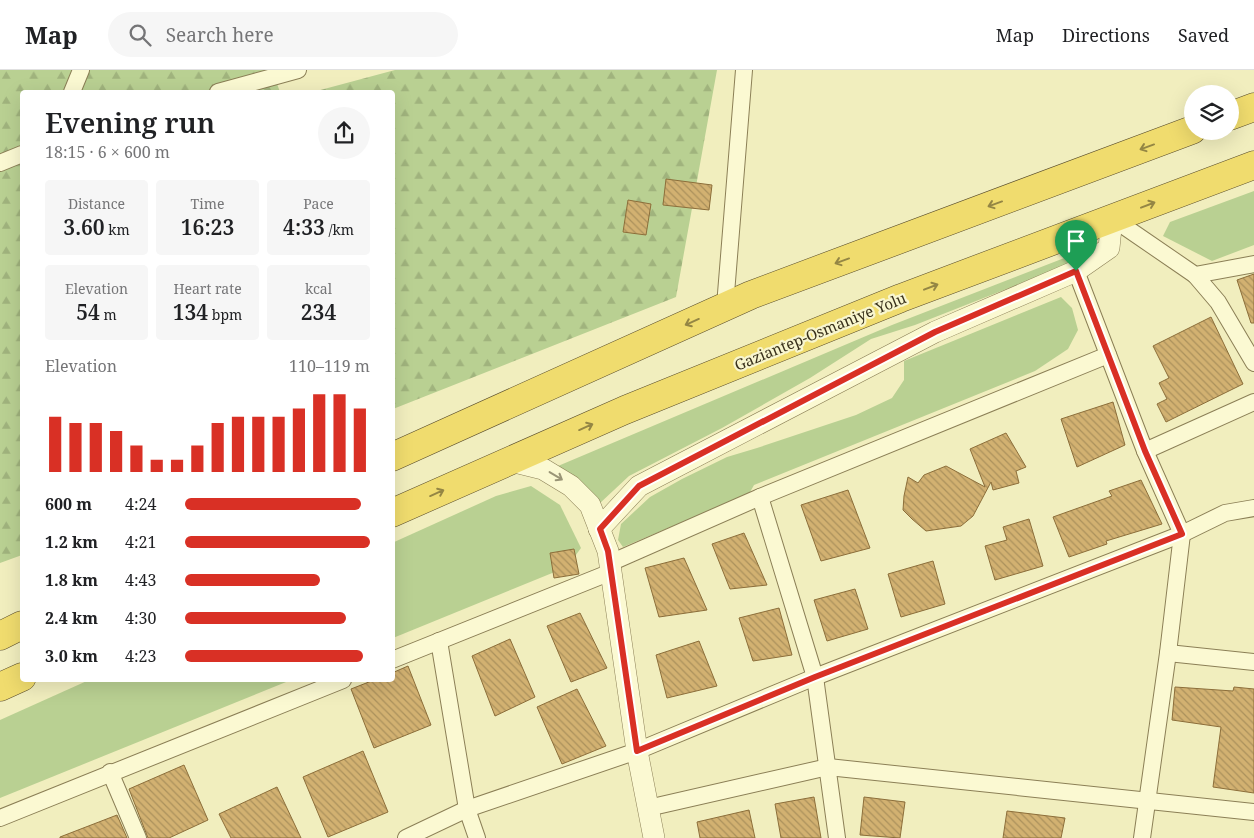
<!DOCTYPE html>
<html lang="en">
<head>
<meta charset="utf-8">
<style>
	:root { --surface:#fff; --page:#f6f6f6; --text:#202124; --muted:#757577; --line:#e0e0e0; --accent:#d93025 }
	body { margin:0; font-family:"Noto Serif",serif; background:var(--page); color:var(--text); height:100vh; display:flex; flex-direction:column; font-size:19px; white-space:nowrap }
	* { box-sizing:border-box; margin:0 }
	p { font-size:16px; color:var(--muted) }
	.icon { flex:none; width:28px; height:28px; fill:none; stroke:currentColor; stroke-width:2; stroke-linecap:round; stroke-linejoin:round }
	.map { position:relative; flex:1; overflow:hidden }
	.side { position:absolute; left:20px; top:20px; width:375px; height:592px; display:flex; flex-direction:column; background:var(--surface); border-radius:5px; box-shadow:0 5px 20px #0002 }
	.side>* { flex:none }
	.buttons { position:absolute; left:1184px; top:15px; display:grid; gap:10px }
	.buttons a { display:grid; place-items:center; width:55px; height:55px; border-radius:50%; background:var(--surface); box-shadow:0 5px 20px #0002; font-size:25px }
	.pin { position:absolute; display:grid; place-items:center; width:42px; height:42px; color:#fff; margin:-51px -21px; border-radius:50% 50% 50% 0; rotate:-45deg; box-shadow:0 0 5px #0007 }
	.pin .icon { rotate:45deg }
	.round { display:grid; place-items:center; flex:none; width:52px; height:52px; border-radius:26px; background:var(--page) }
	.summary { display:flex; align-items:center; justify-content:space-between; height:85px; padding:0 25px }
	h1 { font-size:28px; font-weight:600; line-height:38px }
	.metrics { display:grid; grid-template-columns:repeat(3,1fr); gap:8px; height:85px; padding:5px 25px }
	.metrics div { display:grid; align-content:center; border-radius:5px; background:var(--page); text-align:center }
	.metrics b { font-size:21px; font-weight:600 }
	.metrics small { font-size:14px; font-weight:400 }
	.metrics p { font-size:14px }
	.chart { height:140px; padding:10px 25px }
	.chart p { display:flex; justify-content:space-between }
	.chart svg { width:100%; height:90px; margin-top:5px; stroke:var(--accent); stroke-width:6 }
	ul { padding:0 25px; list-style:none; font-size:16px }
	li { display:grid; grid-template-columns:80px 60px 1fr; align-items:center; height:38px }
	li i { height:12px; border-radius:6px; background:var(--accent) }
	header { display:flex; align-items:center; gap:30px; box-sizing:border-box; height:70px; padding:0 25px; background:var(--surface); border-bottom:1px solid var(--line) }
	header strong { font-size:24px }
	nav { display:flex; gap:28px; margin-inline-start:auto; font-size:18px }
	.search { width:350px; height:45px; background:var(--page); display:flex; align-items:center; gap:12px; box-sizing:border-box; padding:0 18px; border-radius:28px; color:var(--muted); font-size:19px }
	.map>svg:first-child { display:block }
	.grass { fill:#b9d092 }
	.forest { fill:url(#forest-firs) }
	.building { fill:url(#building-back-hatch); stroke:#8c6e3a }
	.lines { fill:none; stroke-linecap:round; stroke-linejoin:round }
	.minor-casing { stroke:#8b7f56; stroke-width:18 }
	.tertiary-casing { stroke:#8b7f56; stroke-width:22 }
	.trunk-casing { stroke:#584b2b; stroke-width:29 }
	.minor { stroke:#fbf9d2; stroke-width:16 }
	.tertiary { stroke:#fbf9d2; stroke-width:21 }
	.trunk { stroke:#f0dc6e; stroke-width:28 }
	.oneway { stroke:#948644 }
	.oneway2 { stroke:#9a9576 }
	.route-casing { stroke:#fff; stroke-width:10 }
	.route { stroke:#d93025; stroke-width:6 }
	.labels { text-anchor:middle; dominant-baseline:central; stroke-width:4.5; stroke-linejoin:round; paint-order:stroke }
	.street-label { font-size:15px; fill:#39311b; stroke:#f8f6cf }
</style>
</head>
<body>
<header>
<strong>Map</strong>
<div class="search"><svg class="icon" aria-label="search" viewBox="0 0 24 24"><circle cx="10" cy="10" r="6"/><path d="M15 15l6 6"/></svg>Search here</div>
<nav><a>Map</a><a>Directions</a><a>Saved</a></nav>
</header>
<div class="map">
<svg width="1254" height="768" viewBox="0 0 1254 768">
	<defs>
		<pattern id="forest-firs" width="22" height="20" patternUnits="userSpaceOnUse" patternTransform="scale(1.25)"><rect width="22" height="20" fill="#b9d092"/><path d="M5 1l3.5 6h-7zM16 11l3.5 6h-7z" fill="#a0b37d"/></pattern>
		<pattern id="building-back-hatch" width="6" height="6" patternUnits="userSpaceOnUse" patternTransform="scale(1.25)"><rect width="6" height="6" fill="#d2b171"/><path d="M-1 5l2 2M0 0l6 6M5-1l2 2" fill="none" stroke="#ab915c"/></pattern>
	</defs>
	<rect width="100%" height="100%" fill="#f1eebe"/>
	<g class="grass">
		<path d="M1254 121V175L1212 191 1163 166 1170 152Z"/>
		<path d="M1072 185 1075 192 915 255 871 269 810 308 722 358 629 406 599 434 558 396 892 255Z"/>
		<path d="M1061 227 1072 238 1078 260 1068 279 1035 301 754 415 749 424 623 477 618 470 621 454 650 427 682 409 727 387 757 378 856 345 892 328 904 310V291Z"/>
		<path d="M531 416 560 435 581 478 567 497 393 568 392 473 496 426Z"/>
		<path d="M89 610H291L0 728V650Z"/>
	</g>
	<g class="forest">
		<path d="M0 0H272L280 22H22V485L0 493Z"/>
		<path d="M395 0H717L676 227 393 339 392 22H313Z"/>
	</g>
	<g class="building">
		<path d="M666 109 712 115 709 140 663 135Z"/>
		<path d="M628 130 651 134 646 165 623 162Z"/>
		<path d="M1254 204V253H1251L1237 210Z"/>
		<path d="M1211 247 1243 314 1166 352 1157 334 1167 329 1159 313 1169 308 1153 276Z"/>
		<path d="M1113 332 1125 375 1077 397 1061 349Z"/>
		<path d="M1006 363 1026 397 1016 401 1019 413 993 420 991 412 973 446 961 456 926 461 912 449 903 440 904 426 908 407 918 413 924 405 946 396 985 417 970 379Z"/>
		<path d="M1141 410 1162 454 1106 471 1107 474 1069 487 1053 447 1112 426 1109 421Z"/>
		<path d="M848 420 870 478 821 491 801 435Z"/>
		<path d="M1029 449 1043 496 995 510 985 476 1007 470 1003 457Z"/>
		<path d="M744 463 767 515 730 519 712 474Z"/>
		<path d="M574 479 579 504 554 508 550 483Z"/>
		<path d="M684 488 707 540 659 547 645 498Z"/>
		<path d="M933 491 945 534 901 547 888 504Z"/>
		<path d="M855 519 868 559 827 571 814 530Z"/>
		<path d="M779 538 792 585 753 591 739 548Z"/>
		<path d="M580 543 607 598 571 612 547 556Z"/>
		<path d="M510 569 535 627 495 646 472 586Z"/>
		<path d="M699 571 717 616 667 628 656 585Z"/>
		<path d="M408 596 431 655 374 678 351 619 374 610H392V603Z"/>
		<path d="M1175 617 1233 621 1234 617 1254 619V723L1213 717 1221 657 1172 650Z"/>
		<path d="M577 619 606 676 562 694 537 637Z"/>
		<path d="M363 681 388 742 328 767 303 707Z"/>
		<path d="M184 695 208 750 169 768H148L129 719Z"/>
		<path d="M277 717 301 768H231L219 744Z"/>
		<path d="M814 727 821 768H781L775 734Z"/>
		<path d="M864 727 905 732 900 768 860 765Z"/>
		<path d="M749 740 755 768H700L697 752Z"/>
		<path d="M1007 741 1065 748 1061 768H1003Z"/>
		<path d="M117 745 127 768H60V767Z"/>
	</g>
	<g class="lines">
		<defs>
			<g id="minor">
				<path d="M72 22 81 0"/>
				<path d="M218 22 298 0"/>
				<path d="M0 93 22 84"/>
				<path d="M1112 148 1195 205 1254 194"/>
				<path d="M1076 201 1145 381 1182 464 1168 583 1142 768"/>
				<path d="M1195 205 1218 232 1254 293"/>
				<path d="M725 236 744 0"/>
				<path d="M1145 381 1254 332"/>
				<path d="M760 427 815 607 837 768"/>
				<path d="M610 493 760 427 1108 285"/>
				<path d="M439 571 467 739 477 768"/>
				<path d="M1168 583 1254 592"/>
				<path d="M392 590 611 502"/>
				<path d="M110 702 138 768"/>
				<path d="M648 738 828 697 1254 742"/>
				<path d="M0 748 343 610"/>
				<path d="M406 768 467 739 637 681 815 607 1182 464 1225 443 1254 438"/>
			</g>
			<g id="tertiary">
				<path d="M510 391 543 399 571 416 590 435 608 481 637 681 654 768"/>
				<path d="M599 459 639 416 935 262 1076 201 1109 178 1112 148"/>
			</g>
			<g id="trunk">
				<path d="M1230 46 1254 37"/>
				<path d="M392 387 751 225 1192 60"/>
				<path d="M392 443 625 340 901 228 1254 95"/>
				<path d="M0 566 22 555"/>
				<path d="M0 617 22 607"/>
			</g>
		</defs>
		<use href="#minor" class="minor-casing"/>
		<use href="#tertiary" class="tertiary-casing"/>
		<use href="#trunk" class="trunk-casing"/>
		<use href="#minor" class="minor"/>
		<use href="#tertiary" class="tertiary"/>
		<use href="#trunk" class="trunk"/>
	</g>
	<defs><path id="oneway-shaft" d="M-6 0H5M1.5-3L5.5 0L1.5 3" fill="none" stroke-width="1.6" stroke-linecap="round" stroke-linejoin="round" transform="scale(1.25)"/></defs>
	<g class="oneway">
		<use href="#oneway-shaft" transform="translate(1147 77) rotate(160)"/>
		<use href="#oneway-shaft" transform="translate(995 134) rotate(160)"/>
		<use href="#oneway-shaft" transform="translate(1148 135) rotate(-21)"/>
		<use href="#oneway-shaft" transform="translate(842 191) rotate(160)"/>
		<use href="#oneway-shaft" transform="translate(931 217) rotate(-21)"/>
		<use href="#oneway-shaft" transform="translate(692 252) rotate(156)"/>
		<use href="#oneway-shaft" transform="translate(586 357) rotate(-24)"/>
		<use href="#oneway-shaft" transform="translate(437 423) rotate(-24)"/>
	</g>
	<use class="oneway2" href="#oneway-shaft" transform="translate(556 406) rotate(31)"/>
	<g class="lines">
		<defs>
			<path id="route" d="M1076 201 1145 381 1182 464 815 607 637 681 608 481 600 459 639 416 935 262Z"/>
		</defs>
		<use href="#route" class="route-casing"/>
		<use href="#route" class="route"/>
	</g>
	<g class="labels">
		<g class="street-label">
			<text transform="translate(820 261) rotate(-22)">Gaziantep-Osmaniye Yolu</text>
		</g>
	</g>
</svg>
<div class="buttons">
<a><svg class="icon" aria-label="layers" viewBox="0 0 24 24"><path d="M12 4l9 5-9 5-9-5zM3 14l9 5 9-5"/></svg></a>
</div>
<div class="pin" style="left:1076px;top:201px;background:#1e9e55"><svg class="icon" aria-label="arrive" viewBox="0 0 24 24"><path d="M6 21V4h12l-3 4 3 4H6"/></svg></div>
<section class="side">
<div class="summary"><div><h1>Evening run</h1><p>18:15 · 6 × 600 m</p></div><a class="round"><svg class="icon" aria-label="share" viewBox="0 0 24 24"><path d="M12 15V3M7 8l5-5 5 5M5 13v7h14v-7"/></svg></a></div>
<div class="metrics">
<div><p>Distance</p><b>3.60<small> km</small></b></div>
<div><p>Time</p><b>16:23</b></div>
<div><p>Pace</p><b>4:33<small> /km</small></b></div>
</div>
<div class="metrics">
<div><p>Elevation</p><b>54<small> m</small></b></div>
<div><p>Heart rate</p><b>134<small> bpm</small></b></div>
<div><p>kcal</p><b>234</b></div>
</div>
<div class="chart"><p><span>Elevation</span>110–119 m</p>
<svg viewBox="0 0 160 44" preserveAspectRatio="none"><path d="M5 44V17M15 44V20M25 44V20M35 44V24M45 44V31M55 44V38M65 44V38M75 44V31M85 44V20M95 44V17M105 44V17M115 44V17M125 44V13M135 44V6M145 44V6M155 44V13"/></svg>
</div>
<ul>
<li><b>600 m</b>4:24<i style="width:95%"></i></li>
<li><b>1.2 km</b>4:21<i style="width:100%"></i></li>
<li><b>1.8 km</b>4:43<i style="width:73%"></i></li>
<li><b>2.4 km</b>4:30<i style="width:87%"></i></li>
<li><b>3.0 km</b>4:23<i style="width:96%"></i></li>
</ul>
</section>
</div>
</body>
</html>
